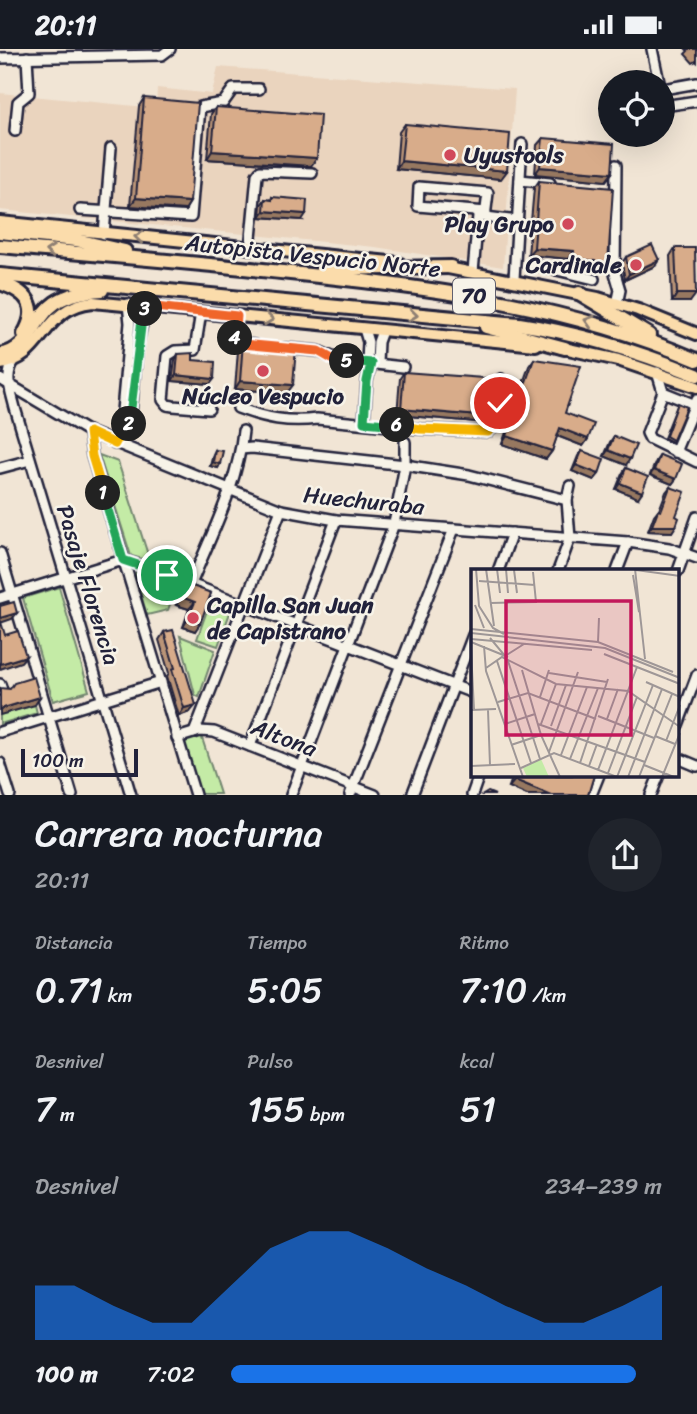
<!DOCTYPE html>
<html lang="es">
<head>
<meta charset="utf-8">
<style>
	:root { --surface:#171b24; --page:#20242c; --text:#f1f3f6; --muted:#9ea1a6; --accent:#1a73e8 }
	body { margin:0; font-family:Sriracha,sans-serif; background:var(--page); color:var(--text); height:100vh; display:flex; flex-direction:column; font-size:26px; white-space:nowrap }
	* { box-sizing:border-box; margin:0 }
	p { font-size:23px; color:var(--muted) }
	.icon { flex:none; width:38px; height:38px; fill:none; stroke:currentColor; stroke-width:2; stroke-linecap:round; stroke-linejoin:round }
	.map { position:relative; height:746px; overflow:hidden }
	.sheet { display:flex; flex-direction:column; background:var(--surface); flex:1 }
	.sheet>* { flex:none }
	.tools { position:absolute; left:598px; top:21px; display:grid; gap:14px }
	.tools a { display:grid; place-items:center; width:77px; height:77px; border-radius:50%; background:var(--surface); box-shadow:0 7px 28px #0002; font-size:35px }
	.scale { position:absolute; left:21px; bottom:18px; width:117px; box-sizing:border-box; padding-left:7px; border:4px solid #22223b; border-top:0; font-size:19px; line-height:24px; white-space:nowrap; color:#22223b; -webkit-text-stroke:5px #f7f3e8; paint-order:stroke }
	.pin { position:absolute; display:grid; place-items:center; width:60px; height:60px; color:#fff; margin:-30px; border:4px solid #fff; border-radius:50%; box-shadow:0 2px 7px #0007 }
	.km { position:absolute; width:35px; height:35px; margin:-18px; border-radius:50%; background:#222; color:#fff; font-size:19px; line-height:35px; text-align:center }
	.round { display:grid; place-items:center; flex:none; width:74px; height:74px; border-radius:37px; background:var(--page) }
	.head { display:flex; align-items:center; justify-content:space-between; height:119px; padding:0 35px }
	h1 { font-size:38px; font-weight:600; line-height:52px }
	.metrics { display:grid; grid-template-columns:repeat(3,1fr); gap:10px; height:119px; padding:7px 35px }
	.metrics div { display:grid; align-content:center }
	.metrics b { font-size:35px; font-weight:600 }
	.metrics small { font-size:19px; font-weight:400 }
	.metrics p { font-size:19px }
	.chart { height:196px; padding:14px 35px }
	.chart p { display:flex; justify-content:space-between }
	.chart svg { width:100%; height:126px; margin-top:7px; fill:var(--accent); opacity:.7 }
	ul { padding:0 35px; list-style:none; font-size:23px }
	li { display:grid; grid-template-columns:112px 84px 1fr; align-items:center; height:52px }
	li i { height:18px; border-radius:9px; background:var(--accent) }
	.status { display:flex; justify-content:space-between; align-items:center; height:49px; padding:0 35px; background:var(--surface); direction:ltr }
	.status svg { height:19px; fill:currentColor }
	.map>svg:first-child { display:block }
	.built { fill:#ead4be }
	.green { fill:#c4eba6; stroke:#738670; stroke-width:2 }
	.lines { fill:none; stroke-linecap:round; stroke-linejoin:round }
	.minor-casing { stroke:#22223b; stroke-width:14 }
	.major-casing { stroke:#22223b; stroke-width:16 }
	.highway-casing { stroke:#22223b; stroke-width:18 }
	.minor { stroke:#f7f3e8; stroke-width:9 }
	.major { stroke:#fbdcab; stroke-width:10 }
	.highway { stroke:#fbdcab; stroke-width:12 }
	.wall { fill:#ba9477; stroke:#22223b; stroke-width:2 }
	.shaded-wall { fill:#977861; stroke:#22223b; stroke-width:2 }
	.building { fill:#d8ac8a; stroke:#22223b; stroke-width:2 }
	.oneway { stroke:#8e7f73 }
	.split-1-casing { stroke:#fff; stroke-width:14 }
	.split-2-casing { stroke:#fff; stroke-width:14 }
	.split-3-casing { stroke:#fff; stroke-width:14 }
	.split-4-casing { stroke:#fff; stroke-width:14 }
	.split-5-casing { stroke:#fff; stroke-width:14 }
	.split-6-casing { stroke:#fff; stroke-width:14 }
	.split-7-casing { stroke:#fff; stroke-width:14 }
	.split-1 { stroke:#22a559; stroke-width:9 }
	.split-2 { stroke:#f5b400; stroke-width:9 }
	.split-3 { stroke:#22a559; stroke-width:9 }
	.split-4 { stroke:#f0652b; stroke-width:9 }
	.split-5 { stroke:#f0652b; stroke-width:9 }
	.split-6 { stroke:#22a559; stroke-width:9 }
	.split-7 { stroke:#f5b400; stroke-width:9 }
	.poi-dot { fill:#d1495b; stroke:#f7f3e8; stroke-width:2.5 }
	.labels { text-anchor:middle; dominant-baseline:central; stroke-width:5; stroke-linejoin:round; paint-order:stroke }
	.shield { fill:#f7f3e8; stroke:#62616f; stroke-width:2 }
	.shield-label { font-size:21px; font-weight:bold; fill:#22223b }
	.poi-label { font-size:23px; font-weight:bold; fill:#22223b; stroke:#f7f3e8; text-anchor:start }
	.street-label { font-size:23px; fill:#22223b; stroke:#f7f3e8 }
	.inset-road { fill:none; stroke:#9e9797; stroke-width:2 }
	.view { fill:#c2185b; fill-opacity:0.15; stroke:#c2185b; stroke-width:3.5 }
	.inset-edge { fill:none; stroke:#22223b; stroke-width:3.5 }
</style>
</head>
<body>
<div class="status"><b>20:11</b><svg viewBox="0 0 49 12"><path d="M0 12V9h3v3zM5 12V6h3v6zM10 12V3h3v9zM15 12V0h3v12zM26 1h20v11H26zM47 4h2v5h-2z"/></svg></div>
<div class="map">
<svg width="697" height="746" viewBox="0 0 697 746">
	<rect width="100%" height="100%" fill="#f1e5d5"/>
	<filter id="ink" filterUnits="userSpaceOnUse"><feTurbulence type="fractalNoise" baseFrequency=".0143" numOctaves="2"/><feDisplacementMap in="SourceGraphic" scale="14" xChannelSelector="R" yChannelSelector="G"/><feConvolveMatrix kernelMatrix="1 2 1 2 8 2 1 2 1" color-interpolation-filters="sRGB"/></filter>
	<g filter="url(#ink)">
		<path class="built" d="M218 18 515 40 503 218 375 198 0 161V44L156 59 157 39 212 45Z"/>
		<g class="green">
			<path d="M99 406 118 413 150 512 131 507Z"/>
			<path d="M134 522 176 538 168 561 147 566Z"/>
			<path d="M59 538 89 642 53 652 23 549Z"/>
			<path d="M211 550 232 558 218 597 197 590Z"/>
			<path d="M180 587 215 601 199 648 195 646Z"/>
			<path d="M35 656 37 664 0 675V666Z"/>
			<path d="M201 686 220 745H199L182 692Z"/>
		</g>
		<g class="lines">
			<defs>
				<g id="minor">
					<path d="M652 0 659 33"/>
					<path d="M0 9 162 6 170 0"/>
					<path d="M663 40 697 34"/>
					<path d="M663 57 697 52"/>
					<path d="M15 82 18 53 29 44 27 8"/>
					<path d="M616 116 615 224 620 241 617 255"/>
					<path d="M520 131 550 134"/>
					<path d="M80 161 191 168 200 58 223 54 233 40H259"/>
					<path d="M485 168 488 144 419 138 418 157 486 163"/>
					<path d="M104 185 111 99"/>
					<path d="M250 200 257 126 260 122 312 124"/>
					<path d="M532 215 594 230"/>
					<path d="M473 223 478 167 518 172"/>
					<path d="M514 230 522 95"/>
					<path d="M201 263 195 301 175 302 167 307 163 351 167 356 173 357 209 360"/>
					<path d="M237 267 235 290 242 295 254 296"/>
					<path d="M364 280 368 293 367 313"/>
					<path d="M285 299 318 302 339 311 403 318"/>
					<path d="M14 312C4 327 11 342 15 359L131 746"/>
					<path d="M377 314 378 293 382 282"/>
					<path d="M657 323 663 343 647 384 650 390 697 413"/>
					<path d="M0 330 89 383 281 461 336 471 628 493 669 499 697 509"/>
					<path d="M663 343 693 355"/>
					<path d="M238 359C265 369 288 374 317 370L420 380 488 383 493 379 500 354 501 330"/>
					<path d="M364 373 367 332 371 314"/>
					<path d="M124 377 121 373 130 274 128 255"/>
					<path d="M89 383 92 407 195 746"/>
					<path d="M115 395 124 377 130 374 138 293 146 257"/>
					<path d="M241 400 252 399 405 416 469 426 567 451"/>
					<path d="M675 403 697 350"/>
					<path d="M0 419 30 411"/>
					<path d="M0 504 72 746"/>
					<path d="M498 522 512 484"/>
					<path d="M558 522 570 489 567 451 570 437"/>
					<path d="M617 522 628 493"/>
					<path d="M678 522 697 468"/>
					<path d="M191 535C211 486 238 435 243 382"/>
					<path d="M0 549 123 511 167 526 473 644"/>
					<path d="M0 635 2 641H0"/>
					<path d="M678 676 697 626"/>
					<path d="M0 683 161 633"/>
					<path d="M194 684 281 461"/>
					<path d="M177 689 200 682 214 683 375 746"/>
					<path d="M250 697 336 471"/>
					<path d="M678 709 697 717"/>
					<path d="M0 714 10 746"/>
					<path d="M291 746 394 475 405 416V393"/>
					<path d="M350 746 454 480"/>
					<path d="M412 746 473 586"/>
					<path d="M472 746 479 726"/>
					<path d="M591 746 599 726"/>
					<path d="M651 746 659 726"/>
				</g>
				<g id="major">
					<path d="M0 173 399 214"/>
					<path d="M443 218 598 249 638 261 697 285"/>
					<path d="M559 298 618 311 697 338"/>
					<path d="M0 315C45 310 41 258 93 253L536 296"/>
				</g>
				<g id="highway">
					<path d="M0 183 76 191 125 202"/>
					<path d="M0 197C100 206 200 214 300 225 436 239 571 257 697 311"/>
					<path d="M322 220 451 218"/>
					<path d="M0 226 519 275C581 284 639 303 697 326"/>
					<path d="M0 234C28 243 40 258 24 285"/>
					<path d="M579 244 649 286"/>
					<path d="M486 278 565 299"/>
					<path d="M0 306C31 301 32 270 55 254 68 245 86 242 102 241"/>
				</g>
			</defs>
			<use href="#minor" class="minor-casing"/>
			<use href="#major" class="major-casing"/>
			<use href="#highway" class="highway-casing"/>
			<use href="#minor" class="minor"/>
			<use href="#major" class="major"/>
			<use href="#highway" class="highway"/>
		</g>
		<g class="wall">
			<path d="M686 0H697V13L696 12 693 14 685 5 688 2Z"/>
			<path d="M144 49 190 153 185 161 130 157 139 57Z"/>
			<path d="M216 58 311 117 207 110 211 65Z"/>
			<path d="M405 75 501 130 396 120 399 83Z"/>
			<path d="M543 89 606 132 535 125 537 96Z"/>
			<path d="M539 132 608 214 602 222 568 217 569 210 528 206 534 139Z"/>
			<path d="M272 148 302 171 260 168 261 156 265 150 271 151Z"/>
			<path d="M675 199 690 253H672L670 207Z"/>
			<path d="M626 208 655 217 625 231 622 214Z"/>
			<path d="M243 293 287 344 235 340 238 301Z"/>
			<path d="M178 305 214 330 210 335 172 332 175 311Z"/>
			<path d="M534 310 565 364 588 390 583 397 557 387 552 402 546 410 502 395 529 317Z"/>
			<path d="M404 323 491 368 487 374 397 366 400 329Z"/>
			<path d="M678 354 673 391 672 393 664 389Z"/>
			<path d="M614 387 626 416 604 407 610 393Z"/>
			<path d="M215 401 220 415 218 419 210 417 213 405Z"/>
			<path d="M582 402 599 425 594 431 572 422 578 407Z"/>
			<path d="M660 406 676 430 672 435 650 426 656 412Z"/>
			<path d="M626 419 638 449 616 440 622 425Z"/>
			<path d="M670 438 676 467 672 483 648 482 654 466 658 461H659L666 443Z"/>
			<path d="M187 535 211 544 195 582 183 578 189 560 176 556 181 542Z"/>
			<path d="M164 583 190 663 179 667 167 627 169 624 159 591Z"/>
			<path d="M513 726H594L588 746H527L509 738Z"/>
		</g>
		<g class="shaded-wall">
			<path d="M212 102 317 109 311 117 207 110Z"/>
			<path d="M401 112 507 122 501 130 396 120Z"/>
			<path d="M540 118 612 124 606 132 535 125Z"/>
			<path d="M136 149 190 153 185 161 130 157Z"/>
			<path d="M264 162 306 165 302 171 260 168Z"/>
			<path d="M534 199 574 202 569 210 528 206Z"/>
			<path d="M574 209 608 214 602 222 568 217Z"/>
			<path d="M659 211 655 217 625 231 629 225Z"/>
			<path d="M677 245H696L690 253H672Z"/>
			<path d="M176 326 214 330 210 335 172 332Z"/>
			<path d="M240 332 293 336 287 344 235 340Z"/>
			<path d="M401 360 491 368 487 374 397 366Z"/>
			<path d="M560 379 588 390 583 397 555 386Z"/>
			<path d="M507 387 552 402 546 410 502 395Z"/>
			<path d="M608 401 630 410 626 416 604 407Z"/>
			<path d="M213 413 220 415 218 419 210 417Z"/>
			<path d="M576 416 599 425 594 431 572 422Z"/>
			<path d="M654 421 676 430 672 435 650 426Z"/>
			<path d="M620 434 642 443 638 449 616 440Z"/>
			<path d="M652 477H676L672 483 648 482Z"/>
			<path d="M182 548 195 553 189 560 176 556Z"/>
			<path d="M17 564 12 570 0 574V569Z"/>
			<path d="M188 570 200 575 195 582 183 578Z"/>
			<path d="M26 607 21 613 0 620V615Z"/>
			<path d="M40 648 35 656 0 666V660Z"/>
			<path d="M196 656 190 663 179 667 184 659Z"/>
			<path d="M515 731 551 746H527L509 738Z"/>
		</g>
		<g class="building">
			<path d="M144 49 198 54 190 153 136 149Z"/>
			<path d="M216 58 320 66 317 109 212 102Z"/>
			<path d="M405 75 510 85 507 122 401 112Z"/>
			<path d="M543 89 614 95 612 124 540 118Z"/>
			<path d="M539 132 613 139 608 214 574 209V202L534 199Z"/>
			<path d="M272 148 307 151 306 165 264 162 265 150 272 151Z"/>
			<path d="M652 196 659 211 629 225 626 208Z"/>
			<path d="M675 199H695L696 245H677Z"/>
			<path d="M243 293 296 299 293 336 240 332Z"/>
			<path d="M193 304V311L215 313 214 330 176 326 178 305Z"/>
			<path d="M534 310 581 317 565 364 594 375 588 390 560 379 552 402 507 387Z"/>
			<path d="M404 323 496 330 491 368 401 360Z"/>
			<path d="M678 354 687 358 673 391 666 387Z"/>
			<path d="M614 387 636 396 630 410 608 401Z"/>
			<path d="M215 401 223 402 220 415 213 413Z"/>
			<path d="M582 402 604 410 599 425 576 416Z"/>
			<path d="M660 406 682 415 676 430 654 421Z"/>
			<path d="M626 419 648 428 642 443 620 434Z"/>
			<path d="M670 438 685 443 676 467 679 469 676 477H652L658 461 661 462Z"/>
			<path d="M187 535 211 544 200 575 188 570 195 553 182 548Z"/>
			<path d="M14 553 17 564 0 569V557Z"/>
			<path d="M0 570 5 586 18 582 26 607 0 615Z"/>
			<path d="M173 581 196 656 184 659 172 620 175 619 164 583Z"/>
			<path d="M34 628 40 648 0 660V639L10 640 14 634Z"/>
			<path d="M516 726H594L588 746H551L515 731Z"/>
			<path d="M488 743 495 746H483Z"/>
		</g>
		<defs><path id="oneway-chevron" d="M-2-3.5L2.5 0L-2 3.5" fill="none" stroke-width="1.6" stroke-linecap="round" stroke-linejoin="round" transform="scale(1.75)"/></defs>
		<g class="oneway">
			<use href="#oneway-chevron" transform="translate(139 188) rotate(-174)"/>
			<use href="#oneway-chevron" transform="translate(50 202) rotate(-175)"/>
			<use href="#oneway-chevron" transform="translate(413 266) rotate(6)"/>
			<use href="#oneway-chevron" transform="translate(269 270) rotate(6)"/>
			<use href="#oneway-chevron" transform="translate(589 272) rotate(-163)"/>
		</g>
	</g>
	<g class="lines" filter="url(#ink)">
		<defs>
			<path id="split-1" d="M103 444 123 511 167 526"/>
			<path id="split-2" d="M103 444 92 407 89 383 115 395 124 377 129 375"/>
			<path id="split-3" d="M129 375 142 270 145 260"/>
			<path id="split-4" d="M145 260 146 257 237 267 235 289"/>
			<path id="split-5" d="M235 289 242 295 318 302 332 310 347 312"/>
			<path id="split-6" d="M347 312 371 314 367 332 364 373 397 376"/>
			<path id="split-7" d="M397 376 420 380 488 383 493 379 500 354"/>
		</defs>
		<use href="#split-1" class="split-1-casing"/>
		<use href="#split-2" class="split-2-casing"/>
		<use href="#split-3" class="split-3-casing"/>
		<use href="#split-4" class="split-4-casing"/>
		<use href="#split-5" class="split-5-casing"/>
		<use href="#split-6" class="split-6-casing"/>
		<use href="#split-7" class="split-7-casing"/>
		<use href="#split-1" class="split-1"/>
		<use href="#split-2" class="split-2"/>
		<use href="#split-3" class="split-3"/>
		<use href="#split-4" class="split-4"/>
		<use href="#split-5" class="split-5"/>
		<use href="#split-6" class="split-6"/>
		<use href="#split-7" class="split-7"/>
	</g>
	<g class="poi-dot">
		<circle cx="450" cy="106" r="7"/>
		<circle cx="568" cy="175" r="7"/>
		<circle cx="636" cy="216" r="7"/>
		<circle cx="263" cy="322" r="7"/>
		<circle cx="193" cy="569" r="7"/>
	</g>
	<g class="labels">
		<rect class="shield" x="453" y="229.5" width="42" height="35" rx="5"/>
		<g class="shield-label">
			<text x="474" y="247">70</text>
		</g>
		<g class="poi-label">
			<text x="464" y="106">Uyustools</text>
			<text x="554" y="175" text-anchor="end">Play Grupo</text>
			<text x="622" y="216" text-anchor="end">Cardinale</text>
			<text x="263" y="347" text-anchor="middle">Núcleo Vespucio</text>
			<text x="207" y="556">Capilla San Juan<tspan x="207" dy="26">de Capistrano</tspan></text>
		</g>
		<g class="street-label">
			<text transform="translate(313 207) rotate(6)">Autopista Vespucio Norte</text>
			<text transform="translate(364 452) rotate(6)">Huechuraba</text>
			<text transform="translate(88 536) rotate(73)">Pasaje Florencia</text>
			<text transform="translate(284 689) rotate(21)">Altona</text>
		</g>
	</g>
	<g transform="translate(471 520)">
		<rect width="208" height="208" fill="#f1e5d5"/>
		<path d="M70 190 78 208H56L52 199Z" fill="#c4eba6"/>
		<path class="inset-road" d="M5 0 8 37 22 59 33 65M15 0 23 57M26 0 29 24M35 0 37 24M164 0 174 90M43 1 46 24M165 1 209 7M162 6 168 43M8 12 64 16M0 29V54M20 34 65 33 62 3M4 36 13 59M0 60 127 73 202 103M0 64 134 79 209 109M19 69 34 87 53 75M0 70 121 81M0 73 37 88M127 73 128 49M13 77 15 102 52 208M0 80 3 141M133 85 209 115M26 92 60 194M37 92 69 190M15 99 31 88 85 115 157 122 209 158M51 101 70 166 89 208M78 104 136 113M175 113 209 128M69 128 78 101M27 133 57 124 125 150M0 141 25 140M17 141 19 196M127 147 183 169M136 150 147 120M34 155 64 145M67 155 174 193M70 155 85 115M80 157 95 116M184 167 204 175M195 172 209 136M40 176 70 166M78 183 107 103M90 186 116 118M99 190 127 119M109 194 137 110M173 196 203 208M0 197 44 195M118 197 126 175M50 199 83 184 146 208M127 201 166 98M137 204 166 128M146 208 182 116M157 208 191 120M168 208 201 125M191 208 209 164"/>
		<path class="view" d="M35 32H160V166H35Z"/>
		<rect width="208" height="208" class="inset-edge"/>
	</g>
</svg>
<div class="tools">
<a><svg class="icon" aria-label="locate" viewBox="0 0 24 24"><circle cx="12" cy="12" r="6"/><path d="M12 2v4M12 18v4M2 12h4M18 12h4"/></svg></a>
</div>
<div class="scale">100 m</div>
<div class="pin" style="left:167px;top:526px;background:#1e9e55"><svg class="icon" aria-label="arrive" viewBox="0 0 24 24"><path d="M6 21V4h12l-3 4 3 4H6"/></svg></div>
<div class="pin" style="left:500px;top:354px;background:#d93025"><svg class="icon" aria-label="check" viewBox="0 0 24 24"><path d="M5 12l5 5 9-10"/></svg></div>
<b class="km" style="left:103px;top:444px">1</b>
<b class="km" style="left:129px;top:375px">2</b>
<b class="km" style="left:145px;top:260px">3</b>
<b class="km" style="left:235px;top:289px">4</b>
<b class="km" style="left:347px;top:312px">5</b>
<b class="km" style="left:397px;top:376px">6</b>
</div>
<section class="sheet">
<div class="head"><div><h1>Carrera nocturna</h1><p>20:11</p></div><a class="round"><svg class="icon" aria-label="share" viewBox="0 0 24 24"><path d="M12 15V3M7 8l5-5 5 5M5 13v7h14v-7"/></svg></a></div>
<div class="metrics">
<div><p>Distancia</p><b>0.71<small> km</small></b></div>
<div><p>Tiempo</p><b>5:05</b></div>
<div><p>Ritmo</p><b>7:10<small> /km</small></b></div>
</div>
<div class="metrics">
<div><p>Desnivel</p><b>7<small> m</small></b></div>
<div><p>Pulso</p><b>155<small> bpm</small></b></div>
<div><p>kcal</p><b>51</b></div>
</div>
<div class="chart"><p><span>Desnivel</span>234–239 m</p>
<svg viewBox="0 0 160 44" preserveAspectRatio="none"><path d="M0 44V25L10 25L20 32L30 38L40 38L50 25L60 12L70 6L80 6L90 12L100 19L110 25L120 32L130 38L140 38L150 32L160 25V44z"/></svg>
</div>
<ul>
<li><b>100 m</b>7:02<i style="width:94%"></i></li>
</ul>
</section>
</body>
</html>
